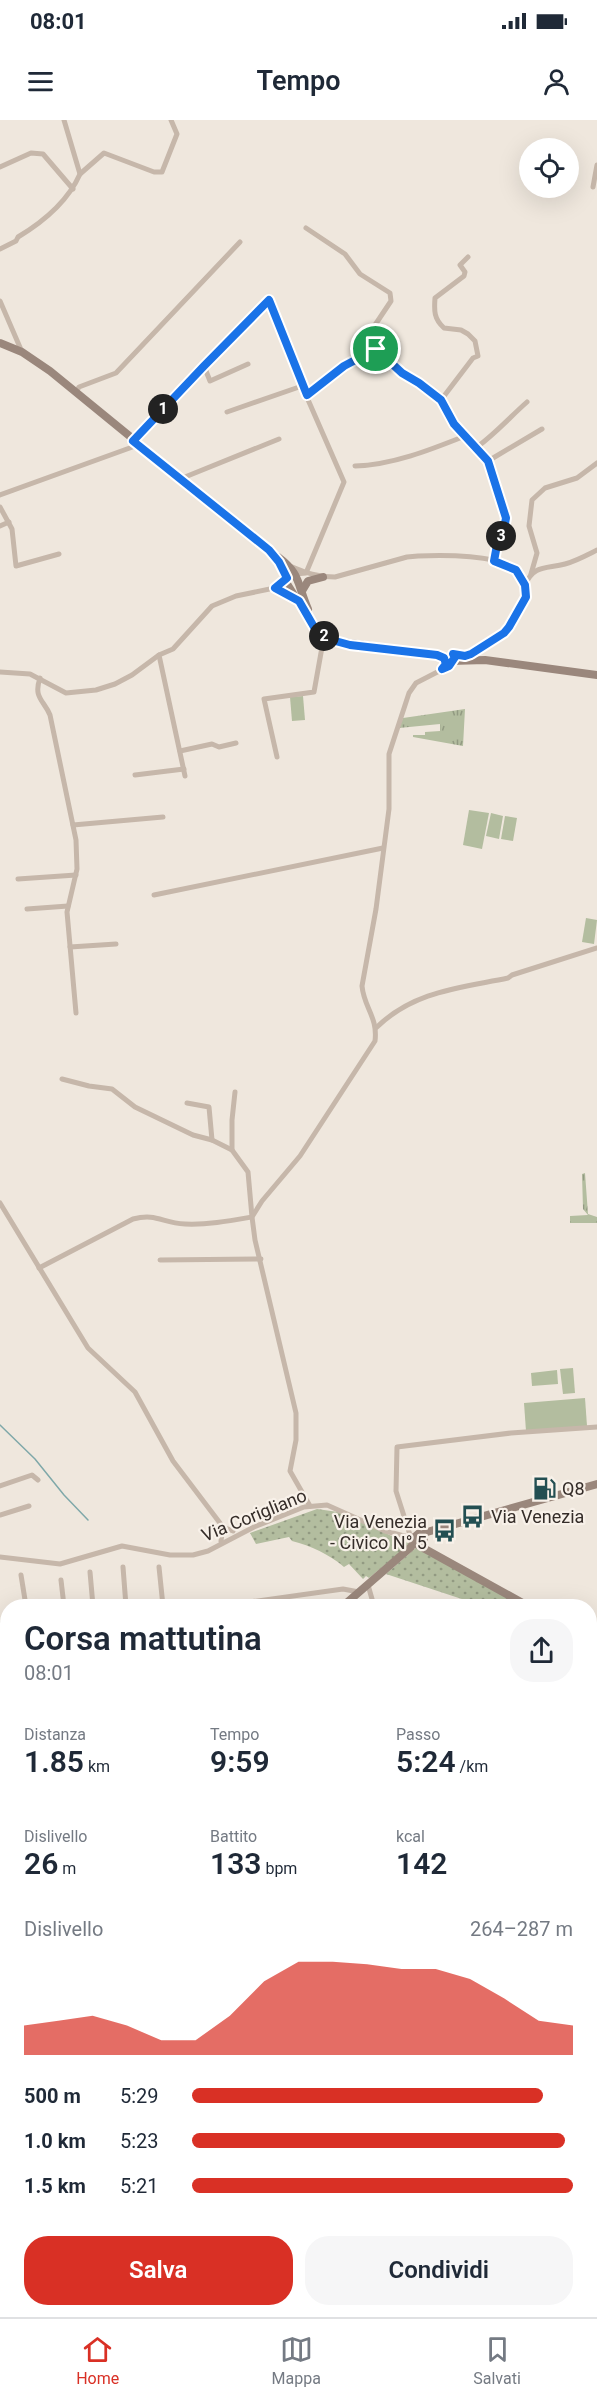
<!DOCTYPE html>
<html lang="it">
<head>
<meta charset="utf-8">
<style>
	:root { --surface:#fff; --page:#f6f6f7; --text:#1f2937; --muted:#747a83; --line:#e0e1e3; --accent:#d93025 }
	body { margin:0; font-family:Roboto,sans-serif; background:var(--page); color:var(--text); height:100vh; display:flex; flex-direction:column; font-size:22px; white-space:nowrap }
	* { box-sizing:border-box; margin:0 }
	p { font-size:20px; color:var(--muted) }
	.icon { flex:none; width:33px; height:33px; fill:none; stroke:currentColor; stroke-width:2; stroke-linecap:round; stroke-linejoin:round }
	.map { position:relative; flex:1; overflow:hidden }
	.details { position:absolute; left:0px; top:1479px; width:597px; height:718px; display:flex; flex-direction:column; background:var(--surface); border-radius:24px 24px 0 0; box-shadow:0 6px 24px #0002 }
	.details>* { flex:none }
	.tools { position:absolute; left:519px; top:18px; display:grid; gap:12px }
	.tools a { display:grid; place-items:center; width:60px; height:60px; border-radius:50%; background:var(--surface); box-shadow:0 6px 24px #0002; font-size:30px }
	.pin { position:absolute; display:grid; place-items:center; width:51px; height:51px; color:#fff; margin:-26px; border:3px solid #fff; border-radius:50%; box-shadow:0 2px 6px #0007 }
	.km { position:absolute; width:30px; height:30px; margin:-15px; border-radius:50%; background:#222; color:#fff; font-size:16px; line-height:30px; text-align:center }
	.round { display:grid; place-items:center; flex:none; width:63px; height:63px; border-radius:24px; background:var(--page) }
	.overview { display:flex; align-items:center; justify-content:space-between; height:102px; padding:0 24px }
	h1 { font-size:33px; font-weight:600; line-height:45px }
	.stats { display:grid; grid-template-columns:repeat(3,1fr); gap:9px; height:102px; padding:6px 24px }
	.stats div { display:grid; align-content:center }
	.stats b { font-size:30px; font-weight:600 }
	.stats small { font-size:16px; font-weight:400 }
	.stats p { font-size:16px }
	.chart { height:168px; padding:12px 24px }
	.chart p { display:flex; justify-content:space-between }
	.chart svg { width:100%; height:108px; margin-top:6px; fill:var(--accent); opacity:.7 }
	.primary-button { display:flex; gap:12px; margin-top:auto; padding:12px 24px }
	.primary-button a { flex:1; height:69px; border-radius:24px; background:var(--accent); color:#fff; font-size:24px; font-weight:600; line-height:69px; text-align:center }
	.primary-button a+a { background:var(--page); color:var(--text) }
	ul { padding:0 24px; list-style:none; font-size:20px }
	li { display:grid; grid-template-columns:96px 72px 1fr; align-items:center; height:45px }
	li i { height:15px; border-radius:8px; background:var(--accent) }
	.status { display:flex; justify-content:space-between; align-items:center; height:42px; padding:0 30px; background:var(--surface); direction:ltr }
	.status svg { height:16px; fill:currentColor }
	header { display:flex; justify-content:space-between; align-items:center; height:78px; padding:0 24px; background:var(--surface); font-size:27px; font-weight:600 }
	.tab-bar { display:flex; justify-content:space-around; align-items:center; height:84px; border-top:2px solid var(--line); background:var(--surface); font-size:16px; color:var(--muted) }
	.tab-bar a { display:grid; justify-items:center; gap:3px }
	.tab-bar .on { color:var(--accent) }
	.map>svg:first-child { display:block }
	.grass { fill:url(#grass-tufts) }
	.park { fill:url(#park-dots) }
	.pitch { fill:#b3bd9f }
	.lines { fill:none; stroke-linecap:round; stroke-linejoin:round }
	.stream { stroke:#7fa8a9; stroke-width:1.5 }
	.street { stroke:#c6b7aa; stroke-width:5 }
	.secondary { stroke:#9a877c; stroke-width:8 }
	.route-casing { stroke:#fff; stroke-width:12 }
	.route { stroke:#1a73e8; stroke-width:8 }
	.labels { text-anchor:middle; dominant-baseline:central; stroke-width:4.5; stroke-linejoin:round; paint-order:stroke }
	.poi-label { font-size:18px; fill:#352d29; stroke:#f8f1e9; text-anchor:start }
	.street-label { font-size:18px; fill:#352d29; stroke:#f8f1e9 }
</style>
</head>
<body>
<div class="status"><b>08:01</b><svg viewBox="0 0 49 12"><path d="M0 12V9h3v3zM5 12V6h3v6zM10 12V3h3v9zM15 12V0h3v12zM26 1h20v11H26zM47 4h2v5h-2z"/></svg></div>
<header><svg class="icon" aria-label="menu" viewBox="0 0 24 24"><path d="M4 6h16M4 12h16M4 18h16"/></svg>Tempo<svg class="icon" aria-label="person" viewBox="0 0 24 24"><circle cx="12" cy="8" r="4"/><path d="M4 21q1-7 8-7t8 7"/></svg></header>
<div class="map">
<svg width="597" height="2197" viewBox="0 0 597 2197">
	<defs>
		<pattern id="grass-tufts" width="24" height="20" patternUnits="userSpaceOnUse" patternTransform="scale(1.5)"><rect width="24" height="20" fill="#b3bd9f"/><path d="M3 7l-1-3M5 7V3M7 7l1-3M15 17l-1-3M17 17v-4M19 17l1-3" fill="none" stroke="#929a82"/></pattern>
		<pattern id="park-dots" width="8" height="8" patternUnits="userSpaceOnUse" patternTransform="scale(1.5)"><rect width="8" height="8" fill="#b3bd9f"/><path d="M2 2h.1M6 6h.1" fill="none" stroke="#929a82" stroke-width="1.8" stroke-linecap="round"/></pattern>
	</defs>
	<rect width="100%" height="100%" fill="#efe7dd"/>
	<g class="grass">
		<path d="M465 589 463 626 413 617V615H425V612L440 611V604L399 608 403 598Z"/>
		<path d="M585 1053 588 1094 597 1097V1103H570V1096L588 1095 583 1089 582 1054Z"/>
		<path d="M590 1531 597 1535V1578L590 1583Z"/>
	</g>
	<g class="park">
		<path d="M317 1389 338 1392 410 1424 369 1458 366 1456 363 1459 349 1444 344 1447C329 1434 311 1426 292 1421L289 1417 256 1424 250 1413Z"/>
		<path d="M417 1427 522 1486H483L386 1454Z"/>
	</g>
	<g class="pitch">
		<path d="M303 576 305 600 292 601 290 577Z"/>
		<path d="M469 690 489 693 482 729 463 725Z"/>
		<path d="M491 693 503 696 499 719 486 716Z"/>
		<path d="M505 696 517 698 513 721 501 719Z"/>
		<path d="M586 798 597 800 594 824 582 822Z"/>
		<path d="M573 1248 575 1273 563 1274 560 1249Z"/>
		<path d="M557 1250 558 1264 532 1266 531 1253Z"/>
		<path d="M585 1278 587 1306 526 1311 524 1283Z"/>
		<path d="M597 2119V2197H562L560 2190H590V2121Z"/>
	</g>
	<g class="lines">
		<g class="stream">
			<path d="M0 1305 35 1339 64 1375 88 1400"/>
			<path d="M590 1556 597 1557"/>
		</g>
		<g class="street">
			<path d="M0 47 31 33 43 34 73 69"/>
			<path d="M80 54 104 33 154 52H162L177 14 171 0"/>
			<path d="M593 67 597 45"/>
			<path d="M306 108 345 134 360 154 390 173 391 181 367 217 376 229 389 242 441 280 454 304 488 341 506 398 504 409 497 425 494 441"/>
			<path d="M0 129 16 121 18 117C43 102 68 81 80 54L64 0"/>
			<path d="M0 181 22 232"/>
			<path d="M204 246 210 261 248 244"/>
			<path d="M76 272 79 267 116 253 240 122"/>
			<path d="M307 275 343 246 376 229"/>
			<path d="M441 280 473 238 478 236 475 221 468 214 461 210 444 208C434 199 434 191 435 178L464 156 465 152 460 145 468 137"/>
			<path d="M227 292 302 266"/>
			<path d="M133 321 204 246 269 180 302 266 344 362 306 453 295 454"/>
			<path d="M477 327C495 314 510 297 527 282"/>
			<path d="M488 341 542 309"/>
			<path d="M355 346C392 345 430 330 465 316"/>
			<path d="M180 359 279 319"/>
			<path d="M0 375 138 325"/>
			<path d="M0 387 12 409 16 446 59 434"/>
			<path d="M0 406 9 402"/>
			<path d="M290 446C306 453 318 457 335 457L407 437 418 436C441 435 501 434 517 451 524 459 526 468 526 477L504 513 479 530 465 536"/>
			<path d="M531 454 537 433 529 406 532 380 545 368 577 358 597 343"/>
			<path d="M525 465C534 444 547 449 565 444 576 441 587 435 597 430"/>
			<path d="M275 468 294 479"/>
			<path d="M159 535 185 656"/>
			<path d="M0 552 30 554 66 573 96 570 115 564 132 555 159 535 173 529 212 486 236 476 289 465"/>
			<path d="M40 558C33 578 44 580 50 595L76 720 77 749 67 792 76 893"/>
			<path d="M180 631 212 624 219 627 236 623"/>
			<path d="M277 637 264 579 314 572 324 516"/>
			<path d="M135 655 184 649"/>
			<path d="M73 705 163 697"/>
			<path d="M18 759 76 755"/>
			<path d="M154 775 383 728"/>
			<path d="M27 789 68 786"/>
			<path d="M70 827 116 824"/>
			<path d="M377 907C414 871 460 868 508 858L512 855 597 828"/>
			<path d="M62 959 89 966 112 969 135 987 193 1015 212 1020"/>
			<path d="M187 983 209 987 212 1020 232 1030"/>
			<path d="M0 1083 88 1228 135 1272 173 1341 223 1407 233 1411"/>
			<path d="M160 1140 261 1139"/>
			<path d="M39 1148 133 1099C157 1093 162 1103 185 1104 207 1105 229 1101 252 1097L248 1052 232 1030V1000L235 972"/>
			<path d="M0 1366 32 1355 38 1360"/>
			<path d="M310 1386 290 1351 296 1320V1293L255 1120 252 1097 262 1081 300 1036 375 921C378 897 364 888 362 866L376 789 389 689V634L409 573 416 563 449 546 453 541"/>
			<path d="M0 1395 29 1386"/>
			<path d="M411 1418 396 1371 397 1327 511 1313 597 1307"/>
			<path d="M221 1421 223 1407"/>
			<path d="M0 1437 60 1444 122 1426 170 1435H193L208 1431 254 1407 304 1387 327 1385 385 1411 408 1417 415 1415"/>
			<path d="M123 1447 126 1486"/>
			<path d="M159 1447 163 1486"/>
			<path d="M90 1452 93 1486"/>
			<path d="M21 1455 26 1486"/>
			<path d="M61 1460 64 1486"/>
			<path d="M368 1465 374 1486"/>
			<path d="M221 1486 343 1469 359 1472"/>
			<path d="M0 1504 8 1526"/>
			<path d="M0 1542 8 1540"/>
			<path d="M0 1582 8 1578"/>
			<path d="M0 1635 8 1638"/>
			<path d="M0 1684 8 1683"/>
			<path d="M590 1892 597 1926"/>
			<path d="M1 1967 8 1968"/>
			<path d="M590 1984 597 1982"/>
			<path d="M590 2072H597"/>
			<path d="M0 2075 5 2070 8 2064"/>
			<path d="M308 2190 313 2197"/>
			<path d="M388 2190 390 2197"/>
			<path d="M467 2190 469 2197"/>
			<path d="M556 2190 557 2197"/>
		</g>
		<g class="secondary">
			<path d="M0 223 22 232 50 251 269 430 279 443 287 464 314 507 321 514 335 521 437 535 451 541 485 540 597 555"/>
			<path d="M278 437C301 454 297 464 308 489"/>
			<path d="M302 471 308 461 323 457"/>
			<path d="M420 1414 597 1364"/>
			<path d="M419 1425 422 1424 424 1419 418 1414 414 1418 416 1424 528 1486"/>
			<path d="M343 1486 411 1427 414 1421"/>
			<path d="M590 1528 597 1532"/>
			<path d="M590 1697 597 1698"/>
			<path d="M0 1742 8 1740"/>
			<path d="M0 1843 8 1842"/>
			<path d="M0 2076 8 2093"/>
			<path d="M51 2190 54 2197"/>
		</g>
	</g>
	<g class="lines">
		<defs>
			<path id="route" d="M269 180 307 275 344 246 376 229 402 253 419 263 441 280 454 304 488 341 506 398 504 409 497 425 494 441 516 450 525 465 526 477 509 507 504 513 471 534 465 536 453 534 455 537 449 546 442 549 446 544 444 538 437 535 350 525 328 519 314 507 299 481 275 468 287 458 279 442 269 430 133 321 204 246Z"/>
		</defs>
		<use href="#route" class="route-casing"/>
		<use href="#route" class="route"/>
	</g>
	<defs>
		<symbol id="fuel-bare" viewBox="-9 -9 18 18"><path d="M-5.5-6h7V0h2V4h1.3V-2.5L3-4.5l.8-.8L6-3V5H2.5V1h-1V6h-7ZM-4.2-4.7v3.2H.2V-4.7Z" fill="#234f52" stroke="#f8f1e9" stroke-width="2.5" paint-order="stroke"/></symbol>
		<symbol id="bus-bare" viewBox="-9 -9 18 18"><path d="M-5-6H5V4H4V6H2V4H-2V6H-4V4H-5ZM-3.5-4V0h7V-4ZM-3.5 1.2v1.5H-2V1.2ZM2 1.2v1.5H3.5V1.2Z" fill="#234f52" stroke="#f8f1e9" stroke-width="2.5" paint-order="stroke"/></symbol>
	</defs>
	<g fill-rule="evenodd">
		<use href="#fuel-bare" x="528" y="1352" width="33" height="33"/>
		<use href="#bus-bare" x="456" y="1380" width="33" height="33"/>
		<use href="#bus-bare" x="428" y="1394" width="33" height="33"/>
	</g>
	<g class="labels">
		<g class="poi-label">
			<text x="562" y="1368">Q8</text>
			<text x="491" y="1396">Via Venezia</text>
			<text x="427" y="1401" text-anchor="end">Via Venezia<tspan x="427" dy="21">- Civico N° 5</tspan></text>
		</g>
		<g class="street-label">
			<text transform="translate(254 1395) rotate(-22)">Via Corigliano</text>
		</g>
	</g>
</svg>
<div class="tools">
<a><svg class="icon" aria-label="locate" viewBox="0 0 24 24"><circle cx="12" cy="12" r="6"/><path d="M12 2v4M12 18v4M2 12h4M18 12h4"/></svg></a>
</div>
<div class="pin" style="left:376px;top:229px;background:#1e9e55"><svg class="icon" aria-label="arrive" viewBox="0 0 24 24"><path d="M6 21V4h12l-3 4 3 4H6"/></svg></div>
<b class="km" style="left:163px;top:289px">1</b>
<b class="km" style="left:324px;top:516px">2</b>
<b class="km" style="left:501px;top:416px">3</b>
<section class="details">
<div class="overview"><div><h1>Corsa mattutina</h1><p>08:01</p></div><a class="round"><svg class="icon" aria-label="share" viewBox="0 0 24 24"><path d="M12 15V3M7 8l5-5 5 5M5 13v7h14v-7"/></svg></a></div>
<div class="stats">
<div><p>Distanza</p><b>1.85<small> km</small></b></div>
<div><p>Tempo</p><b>9:59</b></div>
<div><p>Passo</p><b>5:24<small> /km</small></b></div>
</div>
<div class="stats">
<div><p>Dislivello</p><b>26<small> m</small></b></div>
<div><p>Battito</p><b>133<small> bpm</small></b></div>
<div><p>kcal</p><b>142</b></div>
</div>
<div class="chart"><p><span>Dislivello</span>264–287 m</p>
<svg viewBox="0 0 160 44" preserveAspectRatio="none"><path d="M0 44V32L10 30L20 28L30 32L40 38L50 38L60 28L70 14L80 6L90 6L100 7L110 9L120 9L130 13L140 21L150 30L160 32V44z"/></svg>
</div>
<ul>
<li><b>500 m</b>5:29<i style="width:92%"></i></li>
<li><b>1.0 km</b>5:23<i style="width:98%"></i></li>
<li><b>1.5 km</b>5:21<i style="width:100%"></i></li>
</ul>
<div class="primary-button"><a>Salva</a><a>Condividi</a></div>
</section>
</div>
<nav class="tab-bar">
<a class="on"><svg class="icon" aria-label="home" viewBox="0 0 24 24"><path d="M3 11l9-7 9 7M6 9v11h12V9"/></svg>Home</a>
<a><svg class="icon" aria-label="map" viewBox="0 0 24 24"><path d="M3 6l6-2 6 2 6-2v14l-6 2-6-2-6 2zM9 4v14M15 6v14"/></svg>Mappa</a>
<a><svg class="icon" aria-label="saved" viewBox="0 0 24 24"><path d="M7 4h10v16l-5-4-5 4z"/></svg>Salvati</a>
</nav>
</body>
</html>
